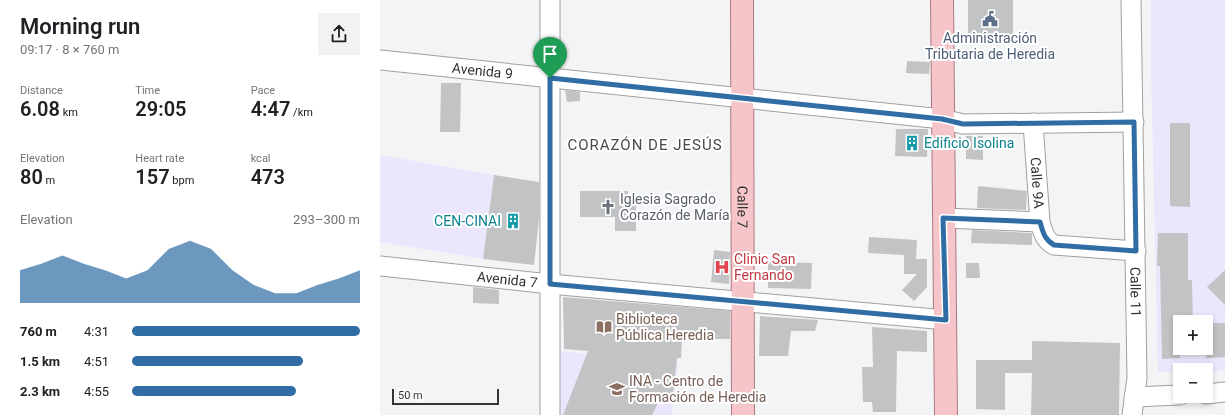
<!DOCTYPE html>
<html lang="en">
<head>
<meta charset="utf-8">
<style>
	:root { --surface:#fff; --page:#f2f2f2; --text:#202124; --muted:#757577; --accent:#2f6da4 }
	body { margin:0; font-family:Roboto,sans-serif; background:var(--page); color:var(--text); height:100vh; display:flex; flex-direction:column; font-size:15px; white-space:nowrap }
	* { box-sizing:border-box; margin:0 }
	p { font-size:13px; color:var(--muted) }
	.icon { flex:none; width:22px; height:22px; fill:none; stroke:currentColor; stroke-width:2; stroke-linecap:round; stroke-linejoin:round }
	.map { position:relative; flex:1; overflow:hidden }
	.panel { display:flex; flex-direction:column; background:var(--surface); width:380px }
	.panel>* { flex:none }
	.fabs { position:absolute; left:793px; top:315px; display:grid; gap:8px }
	.fabs a { display:grid; place-items:center; width:40px; height:40px; border-radius:0px; background:var(--surface); box-shadow:0 2px 6px #0003; font-size:20px }
	.scale { position:absolute; left:12px; bottom:10px; width:107px; box-sizing:border-box; padding-left:4px; border:2px solid #333435; border-top:0; font-size:11px; line-height:14px; white-space:nowrap; color:#333435; -webkit-text-stroke:3px #fff; paint-order:stroke }
	.pin { position:absolute; display:grid; place-items:center; width:34px; height:34px; color:#fff; margin:-41px -17px; border-radius:50% 50% 50% 0; rotate:-45deg; box-shadow:0 0 4px #0007 }
	.pin .icon { rotate:45deg }
	.round { display:grid; place-items:center; flex:none; width:42px; height:42px; border-radius:0px; background:var(--page) }
	.head { display:flex; align-items:center; justify-content:space-between; height:68px; padding:0 20px }
	h1 { font-size:22px; font-weight:600; line-height:30px }
	.metrics { display:grid; grid-template-columns:repeat(3,1fr); gap:6px; height:68px; padding:4px 20px }
	.metrics div { display:grid; align-content:center }
	.metrics b { font-size:20px; font-weight:600 }
	.metrics small { font-size:11px; font-weight:400 }
	.metrics p { font-size:11px }
	.chart { height:112px; padding:8px 20px }
	.chart p { display:flex; justify-content:space-between }
	.chart svg { width:100%; height:72px; margin-top:4px; fill:var(--accent); opacity:.7 }
	ul { padding:0 20px; list-style:none; font-size:13px }
	li { display:grid; grid-template-columns:64px 48px 1fr; align-items:center; height:30px }
	li i { height:10px; border-radius:5px; background:var(--accent) }
	main { display:flex; flex:1; min-height:0 }
	.map>svg:first-child { display:block }
	.education { fill:#ece6fc; fill-rule:evenodd }
	.building { fill:#c2c3c5 }
	.lines { fill:none; stroke-linecap:round; stroke-linejoin:round }
	.minor-casing { stroke:#9fa0a2; stroke-width:21 }
	.major-casing { stroke:#ad797e; stroke-width:24 }
	.minor { stroke:#fff; stroke-width:19 }
	.major { stroke:#f5c5c9; stroke-width:22 }
	.route-casing { stroke:#fff; stroke-width:8 }
	.route { stroke:#2f6da4; stroke-width:5 }
	.labels { text-anchor:middle; dominant-baseline:central; stroke-width:4; stroke-linejoin:round; paint-order:stroke }
	.service-label { font-size:14px; fill:#4e5e75; stroke:#fff }
	.street-label { font-size:14px; fill:#333435; stroke:#fff }
	.culture-label { font-size:14px; fill:#0d838f; stroke:#fff; text-anchor:start }
	.worship-label { font-size:14px; fill:#5b616d; stroke:#fff; text-anchor:start }
	.health-label { font-size:14px; fill:#be3a42; stroke:#fff; text-anchor:start }
	.education-label { font-size:14px; fill:#785e54; stroke:#fff; text-anchor:start }
	.neighbourhood-label { font-size:15px; letter-spacing:1px; fill:#48494b; stroke:#fff }
</style>
</head>
<body>
<main>
<section class="panel">
<div class="head"><div><h1>Morning run</h1><p>09:17 · 8 × 760 m</p></div><a class="round"><svg class="icon" aria-label="share" viewBox="0 0 24 24"><path d="M12 15V3M7 8l5-5 5 5M5 13v7h14v-7"/></svg></a></div>
<div class="metrics">
<div><p>Distance</p><b>6.08<small> km</small></b></div>
<div><p>Time</p><b>29:05</b></div>
<div><p>Pace</p><b>4:47<small> /km</small></b></div>
</div>
<div class="metrics">
<div><p>Elevation</p><b>80<small> m</small></b></div>
<div><p>Heart rate</p><b>157<small> bpm</small></b></div>
<div><p>kcal</p><b>473</b></div>
</div>
<div class="chart"><p><span>Elevation</span>293–300 m</p>
<svg viewBox="0 0 160 44" preserveAspectRatio="none"><path d="M0 44V24L10 20L20 15L30 20L40 24L50 29L60 24L70 11L80 6L90 11L100 24L110 33L120 38L130 38L140 33L150 29L160 24V44z"/></svg>
</div>
<ul>
<li><b>760 m</b>4:31<i style="width:100%"></i></li>
<li><b>1.5 km</b>4:51<i style="width:75%"></i></li>
<li><b>2.3 km</b>4:55<i style="width:72%"></i></li>
</ul>
</section>
<div class="map">
<svg width="845" height="415" viewBox="0 0 845 415">
	<rect width="100%" height="100%" fill="#f3f4f6"/>
	<g class="education">
		<path d="M771 0H845V371L800 370V371L778 372 771 70ZM800 322H826V348H800Z"/>
		<path d="M0 155 114 175 103 259 0 242Z"/>
		<path d="M177 351 298 363 292 415H179Z"/>
	</g>
	<g class="building">
		<rect x="588" y="0" width="45" height="38"/>
		<path d="M527 61 550 62 549 74 526 73Z"/>
		<path d="M61 83H81L80 132H60Z"/>
		<path d="M185 90 200 92V101L187 102Z"/>
		<path d="M790 123H810V207L790 206Z"/>
		<path d="M516 129H548L547 157 515 156Z"/>
		<path d="M586 136H603V160L586 159Z"/>
		<path d="M114 175 159 182V219L154 265 103 259Z"/>
		<path d="M598 186 647 191 646 210 597 208Z"/>
		<path d="M200 191H248V195H256V231H235V217H200Z"/>
		<path d="M592 230 652 233V245L591 243Z"/>
		<path d="M778 233H808V280H812L813 322H800V358L782 359 780 266H777Z"/>
		<path d="M489 237 537 240 536 259H547V287L534 301 522 290 537 274H524V255L488 253Z"/>
		<path d="M334 250 350 252 349 284 331 282Z"/>
		<path d="M388 262 432 263 431 289 388 288Z"/>
		<path d="M586 263H599L600 278H586Z"/>
		<path d="M845 270V305L827 287Z"/>
		<path d="M93 287 119 290V304L93 303Z"/>
		<path d="M183 297 350 311V339H302L301 358H297L292 403 279 401 272 415H183L208 351 184 349Z"/>
		<path d="M380 316 438 320 435 331H411L408 356H379Z"/>
		<path d="M826 323H845V357L826 358Z"/>
		<path d="M492 327 547 331V352L517 351 516 412H493L492 402H483L482 367H493Z"/>
		<path d="M652 341 740 343 739 415H651L652 373H625V410L596 409V360H652Z"/>
	</g>
	<g class="lines">
		<defs>
			<g id="minor">
				<path id="s1" d="M751 0 757 378 752 415"/>
				<path id="s2" d="M0 60 562 119 583 124 754 122"/>
				<path id="s3" d="M653 123 660 222C663 232 664 239 674 245L756 251"/>
				<path d="M563 218 660 222"/>
				<path id="s4" d="M0 266 170 284 566 320"/>
				<path d="M826 394 845 392"/>
				<path d="M754 397 800 395"/>
				<path d="M170 415V0"/>
			</g>
			<g id="major">
				<path id="s5" d="M362 0 363 415"/>
				<path d="M562 0 566 415"/>
			</g>
		</defs>
		<use href="#minor" class="minor-casing"/>
		<use href="#major" class="major-casing"/>
		<use href="#minor" class="minor"/>
		<use href="#major" class="major"/>
	</g>
	<g class="lines">
		<defs>
			<path id="route" d="M170 78 562 119 583 124 754 122 756 251 674 245C664 239 663 232 660 222L563 218 566 320 170 284Z"/>
		</defs>
		<use href="#route" class="route-casing"/>
		<use href="#route" class="route"/>
	</g>
	<defs>
		<symbol id="civic-bare" viewBox="-9 -9 18 18"><path d="M-.6-6.5H3V-4.5H.6V-3L4-1V1h2V6H-6V1h2V-1L-.6-3ZM-1.2 2.5V6h2.4V2.5Z" fill="#5c6f8a" stroke="#fff" stroke-width="2.5" paint-order="stroke"/></symbol>
		<symbol id="building-bare" viewBox="-9 -9 18 18"><path d="M-4-6H4V6H1V3H-1V6H-4ZM-2.5-4.3h1.7v1.8h-1.7ZM.8-4.3h1.7v1.8H.8ZM-2.5-1h1.7V.8h-1.7ZM.8-1h1.7V.8H.8Z" fill="#0f9aa8" stroke="#fff" stroke-width="2.5" paint-order="stroke"/></symbol>
		<symbol id="church-bare" viewBox="-9 -9 18 18"><path d="M-1.2-6h2.4v3.5h3.3v2.4h-3.3V6h-2.4V-.1h-3.3v-2.4h3.3Z" fill="#6b7280" stroke="#fff" stroke-width="2.5" paint-order="stroke"/></symbol>
		<symbol id="hospital-bare" viewBox="-9 -9 18 18"><path d="M-5-5h3v3.5h4V-5h3V5h-3V1.5h-4V5h-3Z" fill="#e0444e" stroke="#fff" stroke-width="2.5" paint-order="stroke"/></symbol>
		<symbol id="library-bare" viewBox="-9 -9 18 18"><path d="M-6-4Q-3-5.5-.7-3.5V5Q-3 3-6 4ZM6-4Q3-5.5 .7-3.5V5Q3 3 6 4Z" fill="#8d6e63" stroke="#fff" stroke-width="2.5" paint-order="stroke"/></symbol>
		<symbol id="university-bare" viewBox="-9 -9 18 18"><path d="M0-5L7-2L0 1L-7-2ZM-4 1L0 2.5L4 1V4Q0 6-4 4Z" fill="#8d6e63" stroke="#fff" stroke-width="2.5" paint-order="stroke"/></symbol>
	</defs>
	<g fill-rule="evenodd">
		<use href="#civic-bare" x="599" y="8" width="22" height="22"/>
		<use href="#building-bare" x="521" y="132" width="22" height="22"/>
		<use href="#church-bare" x="217" y="196" width="22" height="22"/>
		<use href="#building-bare" x="122" y="210" width="22" height="22"/>
		<use href="#hospital-bare" x="331" y="256" width="22" height="22"/>
		<use href="#library-bare" x="213" y="316" width="22" height="22"/>
		<use href="#university-bare" x="226" y="378" width="22" height="22"/>
	</g>
	<g class="labels">
		<g class="service-label">
			<text x="610" y="38">Administración<tspan x="610" dy="16">Tributaria de Heredia</tspan></text>
		</g>
		<g class="street-label">
			<text stroke="none"><textPath href="#s2" startOffset="103">Avenida 9</textPath></text>
			<text stroke="none"><textPath href="#s3" startOffset="60">Calle 9A</textPath></text>
			<text stroke="none"><textPath href="#s5" startOffset="207">Calle 7</textPath></text>
			<text stroke="none"><textPath href="#s4" startOffset="128">Avenida 7</textPath></text>
			<text stroke="none"><textPath href="#s1" startOffset="292">Calle 11</textPath></text>
		</g>
		<g class="culture-label">
			<text x="544" y="143">Edificio Isolina</text>
			<text x="121" y="221" text-anchor="end">CEN-CINAI</text>
		</g>
		<g class="worship-label">
			<text x="240" y="199">Iglesia Sagrado<tspan x="240" dy="16">Corazón de María</tspan></text>
		</g>
		<g class="health-label">
			<text x="354" y="259">Clinic San<tspan x="354" dy="16">Fernando</tspan></text>
		</g>
		<g class="education-label">
			<text x="236" y="319">Biblioteca<tspan x="236" dy="16">Pública Heredia</tspan></text>
			<text x="249" y="381">INA - Centro de<tspan x="249" dy="16">Formación de Heredia</tspan></text>
		</g>
		<g class="neighbourhood-label">
			<text x="265" y="145">CORAZÓN DE JESÚS</text>
		</g>
	</g>
</svg>
<div class="fabs">
<a>+</a>
<a>−</a>
</div>
<div class="scale">50 m</div>
<div class="pin" style="left:170px;top:78px;background:#1e9e55"><svg class="icon" aria-label="arrive" viewBox="0 0 24 24"><path d="M6 21V4h12l-3 4 3 4H6"/></svg></div>
</div>
</main>
</body>
</html>
